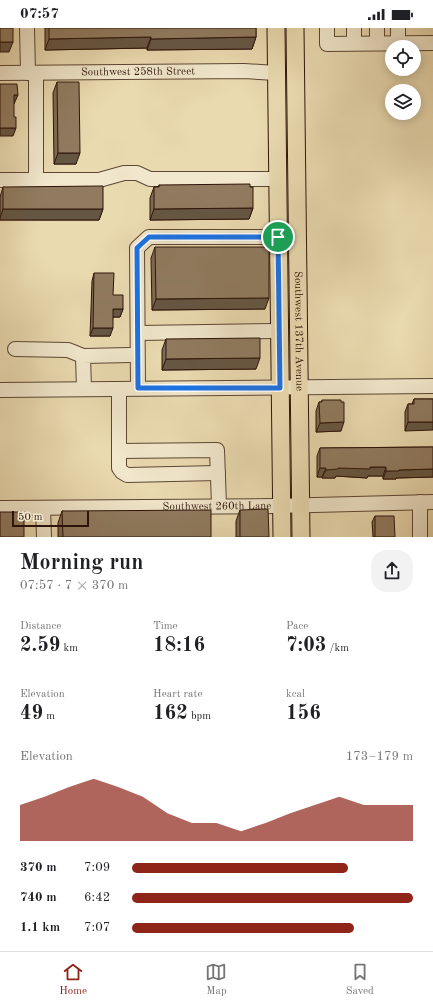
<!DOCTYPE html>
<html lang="en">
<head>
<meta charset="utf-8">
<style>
	:root { --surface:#fff; --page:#f2f2f2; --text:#202124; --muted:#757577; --line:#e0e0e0; --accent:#8f2418 }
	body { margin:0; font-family:"Old Standard TT",serif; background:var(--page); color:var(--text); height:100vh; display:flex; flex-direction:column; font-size:15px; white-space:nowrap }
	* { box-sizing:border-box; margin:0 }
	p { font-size:13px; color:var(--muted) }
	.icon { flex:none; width:22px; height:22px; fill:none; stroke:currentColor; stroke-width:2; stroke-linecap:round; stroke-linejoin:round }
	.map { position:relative; height:509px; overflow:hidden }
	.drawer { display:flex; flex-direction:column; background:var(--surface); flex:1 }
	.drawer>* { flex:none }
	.tools { position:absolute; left:385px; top:12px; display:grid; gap:8px }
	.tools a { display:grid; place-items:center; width:36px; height:36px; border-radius:50%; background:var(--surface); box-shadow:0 2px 10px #0003; font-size:20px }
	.scale { position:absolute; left:12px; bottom:10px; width:77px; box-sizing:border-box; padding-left:4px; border:2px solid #2e140a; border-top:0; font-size:11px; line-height:14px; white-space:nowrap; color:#2e140a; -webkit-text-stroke:3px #f1e7cc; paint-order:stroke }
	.pin { position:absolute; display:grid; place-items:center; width:34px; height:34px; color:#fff; margin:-17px; border:2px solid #fff; border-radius:50%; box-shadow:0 1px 4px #0007 }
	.round { display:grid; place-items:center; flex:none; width:42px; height:42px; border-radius:16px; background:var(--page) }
	.overview { display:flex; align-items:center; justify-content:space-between; height:68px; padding:0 20px }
	h1 { font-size:22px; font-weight:600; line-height:30px }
	.metrics { display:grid; grid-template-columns:repeat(3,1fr); gap:6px; height:68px; padding:4px 20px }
	.metrics div { display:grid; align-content:center }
	.metrics b { font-size:20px; font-weight:600 }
	.metrics small { font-size:11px; font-weight:400 }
	.metrics p { font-size:11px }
	.chart { height:112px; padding:8px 20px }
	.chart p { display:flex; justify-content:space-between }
	.chart svg { width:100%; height:72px; margin-top:4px; fill:var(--accent); opacity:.7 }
	ul { padding:0 20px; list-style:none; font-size:13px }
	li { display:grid; grid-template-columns:64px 48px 1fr; align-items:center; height:30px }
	li i { height:10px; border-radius:5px; background:var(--accent) }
	.status { display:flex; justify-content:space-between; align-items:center; height:28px; padding:0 20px; background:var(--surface); direction:ltr }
	.status svg { height:11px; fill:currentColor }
	.dock { display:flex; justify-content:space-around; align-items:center; height:56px; border-top:1px solid var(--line); background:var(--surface); font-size:11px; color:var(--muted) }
	.dock a { display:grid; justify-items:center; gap:2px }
	.dock .current { color:var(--accent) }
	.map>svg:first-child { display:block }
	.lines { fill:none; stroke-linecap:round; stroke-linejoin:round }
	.minor-casing { stroke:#5d4634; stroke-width:16 }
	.major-casing { stroke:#2e140a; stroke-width:19 }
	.minor { stroke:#f1e7cc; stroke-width:14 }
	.major { stroke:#eadab0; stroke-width:17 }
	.wall { fill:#7c6a53; stroke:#2e140a }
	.shaded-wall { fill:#655643; stroke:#2e140a }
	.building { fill:#907b60; stroke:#2e140a }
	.route-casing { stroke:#fff; stroke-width:8 }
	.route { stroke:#1a73e8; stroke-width:5 }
	.labels { text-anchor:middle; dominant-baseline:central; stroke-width:4; stroke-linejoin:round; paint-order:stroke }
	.street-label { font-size:11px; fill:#2e140a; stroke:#f1e7cc }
</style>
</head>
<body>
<div class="status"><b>07:57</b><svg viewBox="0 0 49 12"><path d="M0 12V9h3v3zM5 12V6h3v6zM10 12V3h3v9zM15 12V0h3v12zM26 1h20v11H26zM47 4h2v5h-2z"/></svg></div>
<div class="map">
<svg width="433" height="509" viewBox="0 0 433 509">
	<rect width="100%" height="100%" fill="#eadab0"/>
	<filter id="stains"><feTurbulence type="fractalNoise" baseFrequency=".005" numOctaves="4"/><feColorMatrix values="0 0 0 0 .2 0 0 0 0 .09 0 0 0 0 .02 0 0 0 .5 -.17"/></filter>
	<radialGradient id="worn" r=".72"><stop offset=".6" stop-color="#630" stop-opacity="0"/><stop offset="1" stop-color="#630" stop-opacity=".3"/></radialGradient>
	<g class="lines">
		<defs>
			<g id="minor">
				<path d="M27 0 28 45"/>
				<path d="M327 0V16L433 15"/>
				<path d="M354 0V15"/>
				<path d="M377 0V15"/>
				<path d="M398 0V15"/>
				<path id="s1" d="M0 45 244 43 276 45"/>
				<path d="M0 152H99L124 145H137L150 151H278"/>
				<path d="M36 152V45"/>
				<path d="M138 305 279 303"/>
				<path d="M15 321 68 322 83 328"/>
				<path d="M138 360 137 220 149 209H278"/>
				<path d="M84 361 83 328 131 327"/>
				<path d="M119 361V440L122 444 127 447 218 445"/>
				<path d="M0 362 433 358"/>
				<path d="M119 423 217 422 219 477"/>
				<path id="s2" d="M0 480 275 478 433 474"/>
				<path d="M43 480 44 509"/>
				<path d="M420 509V474"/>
			</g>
			<g id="major">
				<path d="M276 0 282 509"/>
				<path id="s3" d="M295 0 301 509"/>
			</g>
		</defs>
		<use href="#minor" class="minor-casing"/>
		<use href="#major" class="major-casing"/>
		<use href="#minor" class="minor"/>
		<use href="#major" class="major"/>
	</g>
	<g class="wall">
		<path d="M45 0H256V9L252 21 147 22V20L45 22Z"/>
		<path d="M57 54 76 136H54L53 65Z"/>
		<path d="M159 157 253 180 249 191 150 192V170L154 159H158Z"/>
		<path d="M3 159 103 181 99 192H0V169Z"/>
		<path d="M155 219 265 281 152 282 151 230Z"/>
		<path d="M94 245 113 267 123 281 120 289H113L110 308H90L92 253Z"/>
		<path d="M166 311 256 341 162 342V322Z"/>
		<path d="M414 371H433L405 403V384L408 376H412Z"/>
		<path d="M322 372 341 403 316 404V383L319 374H322Z"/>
		<path d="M433 419V449L396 450V451H383V448H368L367 450 336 448 335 450H322V449H317V428L320 420Z"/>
		<path d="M240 482 269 509H236V493Z"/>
		<path d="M62 483 211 509H58V495Z"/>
		<path d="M375 488 395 509H373L372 494Z"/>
	</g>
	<g class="shaded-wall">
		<path d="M151 9 147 20 45 22 49 11Z"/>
		<path d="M256 9 252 21 147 22 151 11Z"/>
		<path d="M0 14H13L9 24H0Z"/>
		<path d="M14 67H18L14 76H11Z"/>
		<path d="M0 100H16L13 108H0Z"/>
		<path d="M58 125H80L76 136H54Z"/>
		<path d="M253 180 249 191 150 192 154 181Z"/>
		<path d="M3 181H103L99 192H0V190Z"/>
		<path d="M269 270 265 281 152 282 156 271Z"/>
		<path d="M113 281H123L120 289H110Z"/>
		<path d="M93 300H113L110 308H90Z"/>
		<path d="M260 330 256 341 162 342 166 331Z"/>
		<path d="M344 394 341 403 316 404 320 395Z"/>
		<path d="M408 394H433V402L405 403Z"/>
		<path d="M386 439 383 448H368L367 450 336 448 335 450H322L326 442 338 440Z"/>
		<path d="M320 440H326L322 449H317Z"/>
		<path d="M433 441V449L396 450V451H383L386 443 399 442Z"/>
	</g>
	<g class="building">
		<rect x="0" y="0" width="13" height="14"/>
		<path d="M49 0H256V9L151 11V9L49 11Z"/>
		<path d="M57 54H79L80 125H58Z"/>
		<path d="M0 56H17L18 67H14V89H16V100H0Z"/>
		<path d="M250 156V159H253V180L154 181V159H159V157Z"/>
		<path d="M103 158V181H3V159Z"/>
		<path d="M155 219H269V270L156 271Z"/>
		<path d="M94 245H114L113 267H123V281H113V300H93Z"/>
		<path d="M260 310V330L166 331V311Z"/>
		<path d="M414 371H433V394H408V376H414Z"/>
		<path d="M322 372H341V374H344V394L320 395 319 374H322Z"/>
		<path d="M433 419V441L399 442V443H386V439H370V441L338 440V441L326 442V440H320V420Z"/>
		<path d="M268 481 269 509H240V482Z"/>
		<path d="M211 482V509H63L62 483Z"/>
		<rect x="0" y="484" width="24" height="25"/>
		<path d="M375 488H394L395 509H375Z"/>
	</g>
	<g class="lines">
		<defs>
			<path id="route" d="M149 209H278L280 360H138L137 220Z"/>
		</defs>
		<use href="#route" class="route-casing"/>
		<use href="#route" class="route"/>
	</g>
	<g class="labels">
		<g class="street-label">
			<text stroke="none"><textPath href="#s1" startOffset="138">Southwest 258th Street</textPath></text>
			<text stroke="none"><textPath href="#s3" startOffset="303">Southwest 137th Avenue</textPath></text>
			<text stroke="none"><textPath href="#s2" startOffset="217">Southwest 260th Lane</textPath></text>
		</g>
	</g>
	<rect width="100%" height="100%" filter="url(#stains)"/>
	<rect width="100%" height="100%" fill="url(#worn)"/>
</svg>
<div class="tools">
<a><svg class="icon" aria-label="locate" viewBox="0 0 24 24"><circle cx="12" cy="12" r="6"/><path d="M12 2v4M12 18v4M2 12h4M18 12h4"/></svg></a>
<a><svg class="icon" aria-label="layers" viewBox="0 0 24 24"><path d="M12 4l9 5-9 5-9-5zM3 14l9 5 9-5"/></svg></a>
</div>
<div class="scale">50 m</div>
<div class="pin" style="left:278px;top:209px;background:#1e9e55"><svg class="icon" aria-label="arrive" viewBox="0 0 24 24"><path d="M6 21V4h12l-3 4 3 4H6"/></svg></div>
</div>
<section class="drawer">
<div class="overview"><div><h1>Morning run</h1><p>07:57 · 7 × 370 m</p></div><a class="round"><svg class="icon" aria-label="share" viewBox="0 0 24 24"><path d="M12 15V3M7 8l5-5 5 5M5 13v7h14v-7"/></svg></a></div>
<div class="metrics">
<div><p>Distance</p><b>2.59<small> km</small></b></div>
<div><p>Time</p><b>18:16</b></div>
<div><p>Pace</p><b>7:03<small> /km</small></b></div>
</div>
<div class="metrics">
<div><p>Elevation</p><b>49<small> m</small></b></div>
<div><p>Heart rate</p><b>162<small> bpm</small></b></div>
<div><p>kcal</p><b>156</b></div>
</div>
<div class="chart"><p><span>Elevation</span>173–179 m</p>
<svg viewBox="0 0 160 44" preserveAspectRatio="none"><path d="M0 44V22L10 17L20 11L30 6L40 11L50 17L60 27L70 33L80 33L90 38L100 33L110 27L120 22L130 17L140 22L150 22L160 22V44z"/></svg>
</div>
<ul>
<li><b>370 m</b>7:09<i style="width:77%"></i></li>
<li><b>740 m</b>6:42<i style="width:100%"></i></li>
<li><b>1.1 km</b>7:07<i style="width:79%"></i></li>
</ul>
</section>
<nav class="dock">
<a class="current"><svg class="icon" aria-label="home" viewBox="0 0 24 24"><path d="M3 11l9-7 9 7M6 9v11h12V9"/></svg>Home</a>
<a><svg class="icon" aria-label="map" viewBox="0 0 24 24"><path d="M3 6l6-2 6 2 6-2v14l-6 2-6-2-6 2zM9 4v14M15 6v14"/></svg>Map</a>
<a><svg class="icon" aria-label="saved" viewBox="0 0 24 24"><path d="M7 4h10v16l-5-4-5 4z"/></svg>Saved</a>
</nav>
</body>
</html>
